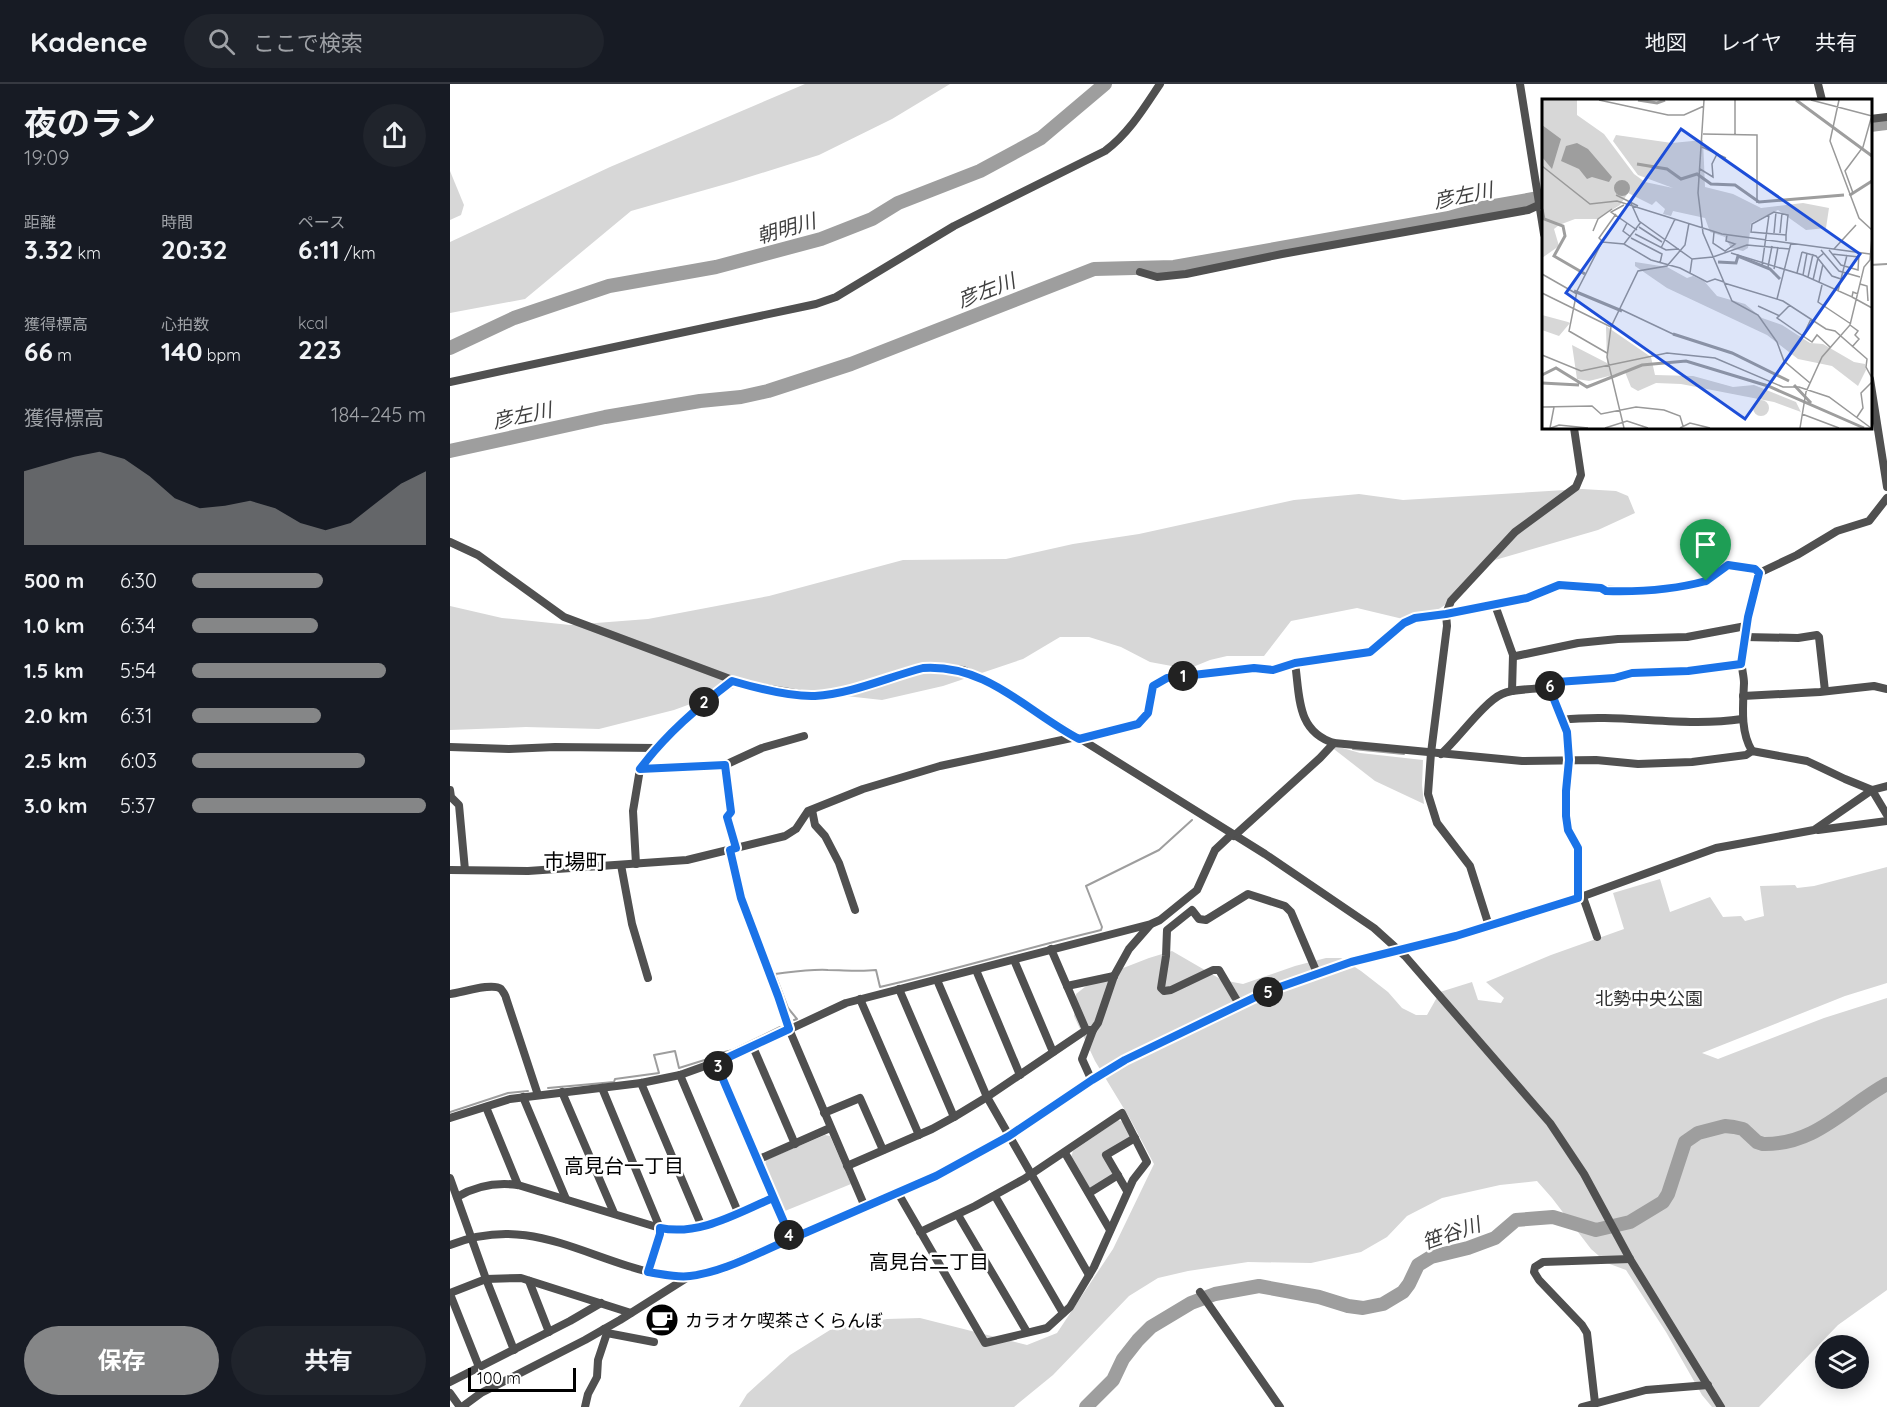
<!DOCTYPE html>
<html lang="ja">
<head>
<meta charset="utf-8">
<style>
	:root { --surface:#171b24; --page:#20242c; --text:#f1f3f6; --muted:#9ea1a6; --line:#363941; --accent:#858687 }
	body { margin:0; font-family:Quicksand,"Noto Sans JP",sans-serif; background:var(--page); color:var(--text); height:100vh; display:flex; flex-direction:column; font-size:22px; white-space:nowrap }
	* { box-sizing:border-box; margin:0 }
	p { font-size:20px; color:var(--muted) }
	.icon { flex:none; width:33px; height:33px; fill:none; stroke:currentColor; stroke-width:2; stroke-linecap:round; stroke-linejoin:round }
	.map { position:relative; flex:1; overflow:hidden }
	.details { display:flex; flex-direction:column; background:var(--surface); width:450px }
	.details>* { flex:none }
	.buttons { position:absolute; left:1365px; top:1251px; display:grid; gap:12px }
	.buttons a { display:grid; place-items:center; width:54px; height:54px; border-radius:50%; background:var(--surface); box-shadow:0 3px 15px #0003; font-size:30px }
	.scale { position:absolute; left:18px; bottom:15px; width:108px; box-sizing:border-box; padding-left:6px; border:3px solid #000; border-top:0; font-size:16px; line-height:21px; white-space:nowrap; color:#000; -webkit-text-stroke:4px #fff; paint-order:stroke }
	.pin { position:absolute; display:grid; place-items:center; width:51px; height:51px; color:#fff; margin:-62px -26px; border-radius:50% 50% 50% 0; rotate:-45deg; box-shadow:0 0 6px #0007 }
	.pin .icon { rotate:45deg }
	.km { position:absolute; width:30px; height:30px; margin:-15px; border-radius:50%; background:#222; color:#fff; font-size:16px; line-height:30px; text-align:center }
	.round { display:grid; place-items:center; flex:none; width:63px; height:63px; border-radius:32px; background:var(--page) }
	.summary { display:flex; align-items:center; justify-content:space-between; height:102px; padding:0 24px }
	h1 { font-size:33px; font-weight:700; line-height:45px }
	.metrics { display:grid; grid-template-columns:repeat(3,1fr); gap:9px; height:102px; padding:6px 24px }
	.metrics div { display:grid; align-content:center }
	.metrics b { font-size:26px; font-weight:700 }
	.metrics small { font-size:16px; font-weight:400 }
	.metrics p { font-size:16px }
	.chart { height:168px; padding:12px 24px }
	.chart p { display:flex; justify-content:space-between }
	.chart svg { width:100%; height:108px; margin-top:6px; fill:var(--accent); opacity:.7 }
	.action { display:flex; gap:12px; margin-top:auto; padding:12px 24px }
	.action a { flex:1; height:69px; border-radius:36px; background:var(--accent); color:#fff; font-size:24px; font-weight:700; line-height:69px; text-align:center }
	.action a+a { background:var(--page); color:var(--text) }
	ul { padding:0 24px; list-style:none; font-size:20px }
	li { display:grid; grid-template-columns:96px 72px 1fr; align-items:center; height:45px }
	li i { height:15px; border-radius:8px; background:var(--accent) }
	header { display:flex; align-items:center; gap:36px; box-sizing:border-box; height:84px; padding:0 30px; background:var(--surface); border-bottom:2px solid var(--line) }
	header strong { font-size:28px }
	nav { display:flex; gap:33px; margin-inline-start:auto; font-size:21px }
	.search { width:420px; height:54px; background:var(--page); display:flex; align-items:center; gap:15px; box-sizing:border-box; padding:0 21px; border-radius:33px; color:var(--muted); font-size:22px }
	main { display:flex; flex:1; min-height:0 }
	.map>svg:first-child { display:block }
	.green { fill:#d7d7d7 }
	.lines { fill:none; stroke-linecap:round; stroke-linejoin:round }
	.stream { stroke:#9e9e9e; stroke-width:2 }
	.river { stroke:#9e9e9e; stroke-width:14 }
	.minor { stroke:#505050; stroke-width:8 }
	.route-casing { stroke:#fff; stroke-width:12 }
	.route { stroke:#1a73e8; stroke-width:8 }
	.labels { text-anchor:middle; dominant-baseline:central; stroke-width:5; stroke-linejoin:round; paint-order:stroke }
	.park-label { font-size:18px; fill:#2e2e2e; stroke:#fff }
	.poi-label { font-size:18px; fill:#000; stroke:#fff; text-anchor:start }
	.water-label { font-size:20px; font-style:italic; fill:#3f3f3f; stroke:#fff }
	.neighbourhood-label { font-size:20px; fill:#000; stroke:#fff }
	.quarter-label { font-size:21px; fill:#000; stroke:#fff }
	.inset-river { fill:none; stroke:#9e9e9e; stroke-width:3 }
	.inset-road { fill:none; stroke:#999; stroke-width:1.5 }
	.view { fill:#1d4ed8; fill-opacity:0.15; stroke:#1d4ed8; stroke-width:3 }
	.inset-edge { fill:none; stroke:#000; stroke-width:3 }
</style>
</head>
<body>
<header>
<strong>Kadence</strong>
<div class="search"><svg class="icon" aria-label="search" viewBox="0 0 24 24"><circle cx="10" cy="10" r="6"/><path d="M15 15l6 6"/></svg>ここで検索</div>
<nav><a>地図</a><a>レイヤ</a><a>共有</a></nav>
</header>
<main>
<section class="details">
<div class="summary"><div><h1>夜のラン</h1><p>19:09</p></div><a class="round"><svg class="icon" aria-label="share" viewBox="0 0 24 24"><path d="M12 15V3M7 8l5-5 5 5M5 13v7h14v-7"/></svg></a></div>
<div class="metrics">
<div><p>距離</p><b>3.32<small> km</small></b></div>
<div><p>時間</p><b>20:32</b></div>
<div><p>ペース</p><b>6:11<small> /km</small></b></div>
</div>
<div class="metrics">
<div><p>獲得標高</p><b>66<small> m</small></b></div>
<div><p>心拍数</p><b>140<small> bpm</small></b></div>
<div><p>kcal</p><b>223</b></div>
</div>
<div class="chart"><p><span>獲得標高</span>184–245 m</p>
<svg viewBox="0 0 160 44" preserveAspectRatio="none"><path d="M0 44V14L10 11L20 8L30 6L40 9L50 16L60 25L70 29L80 28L90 26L100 29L110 35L120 38L130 35L140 27L150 19L160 14V44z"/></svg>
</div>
<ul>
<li><b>500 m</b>6:30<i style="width:56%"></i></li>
<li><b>1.0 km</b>6:34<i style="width:54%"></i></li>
<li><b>1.5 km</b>5:54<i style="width:83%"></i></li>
<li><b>2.0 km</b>6:31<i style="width:55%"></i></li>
<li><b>2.5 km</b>6:03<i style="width:74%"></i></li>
<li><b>3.0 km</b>5:37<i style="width:100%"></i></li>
</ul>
<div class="action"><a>保存</a><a>共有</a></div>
</section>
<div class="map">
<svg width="1437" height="1323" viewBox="0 0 1437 1323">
	<rect width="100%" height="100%" fill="#fff"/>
	<g class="green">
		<path d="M355 0H500L442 35 369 71 283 98 181 127 75 215 0 229V158L160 83Z"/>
		<path d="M0 87 14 121 11 131 0 136Z"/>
		<path d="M1132 405 1166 407 1178 412 1185 429 1148 446 1045 476 1031 487 1016 507 989 525 953 535 907 524 841 537 814 572H777L760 576 738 585 700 578 671 563 639 553H610L573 575 493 602 432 616 323 604 287 603 224 626 149 645 76 643 0 646V522L52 534 120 541 198 535 319 512 453 476 556 475 623 460 689 450 844 416 909 410 953 416Z"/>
		<path d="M882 661 910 669 973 676 972 701 974 720 925 697 880 662Z"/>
		<path d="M1437 783V899L1395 912 1252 969 1268 975 1374 934 1437 914V1206L1388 1241 1309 1323H1262L1252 1311 1216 1248 1176 1186 1157 1179 1141 1165 1102 1114 1087 1097 1050 1101 992 1114 957 1132 937 1153 911 1168 861 1179 798 1178 738 1187 708 1194 679 1212 603 1291 564 1323H289L297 1310 340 1271 380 1246 437 1235 470 1234 577 1261 607 1249 663 1165 704 1080 679 1033 645 977 624 932 626 910 645 895 699 874 722 867 772 896 793 900 845 882 876 874H891L911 887 938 908 952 924 966 931H977L990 908 1022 898 1028 916 1051 919 1054 914 1036 898 1101 871 1174 845 1163 809 1210 795 1220 828 1260 813 1273 833 1291 832 1295 837 1314 832 1310 802 1345 801 1347 804 1364 802Z"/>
		<path d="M668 1036 673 1038 681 1053 654 1070 665 1089 640 1105 621 1073 623 1067Z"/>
		<path d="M375 1051 380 1052 401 1100 335 1127 315 1081 316 1076Z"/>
	</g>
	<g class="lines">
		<g class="stream">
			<path d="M1420 181 1437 180"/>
			<path d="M903 665 954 670"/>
			<path d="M344 936 347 935 338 924 325 890C342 888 360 885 378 886 394 886 409 888 426 886L430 903C504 886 577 864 651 846L652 843 636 802 709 766 742 736"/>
			<path d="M98 1004 164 998 165 995 209 989 204 971 225 967 229 984 261 974 266 970 283 966 330 943"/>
			<path d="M0 1028 58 1009 78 1007"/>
		</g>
		<g class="river">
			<path d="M1420 41 1437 39"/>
			<path d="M0 264 64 234 159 202 266 183 371 155 422 135 448 119 530 87 591 54 655 0"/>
			<path d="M0 367 155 333 250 317 291 313 318 307 401 280 644 185 724 183 999 134 1033 124 1094 113"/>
			<path d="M636 1323 663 1296 673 1275 688 1256 701 1243 741 1219 765 1210 809 1202 869 1213 898 1222 913 1224 933 1220 953 1208 959 1200 968 1181 981 1173 1018 1164 1045 1154 1066 1136 1103 1133 1146 1146 1180 1138 1213 1118 1218 1110 1235 1058 1248 1049 1275 1042 1284 1043 1293 1045 1307 1058 1313 1060C1366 1061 1395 1023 1437 1000"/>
		</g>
		<g class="minor">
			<path d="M1070 0 1094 150"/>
			<path d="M1368 0 1372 16"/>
			<path d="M1420 35 1437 33"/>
			<path d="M690 188 707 193 736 190 832 170 1078 126 1089 121"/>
			<path d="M1420 295 1437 403"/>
			<path d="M0 298 366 220 386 213 504 142 655 67C679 49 694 24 710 0"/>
			<path d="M0 458 28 471 114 533 296 601 363 612 393 607 473 584 485 583 513 586 524 591 565 614 815 770 924 844 955 872 1100 1039 1134 1090 1180 1175 1271 1323"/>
			<path d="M1309 489 1347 471 1387 447 1419 437 1437 414"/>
			<path d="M1045 521 1063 571 1066 572 1128 559 1168 555 1237 553 1296 542"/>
			<path d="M1295 553 1348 554 1367 551 1369 553 1375 607"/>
			<path d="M845 579C850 612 846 647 884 659L1072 677 1146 676 1188 680 1242 678 1296 671 1302 667 1357 677 1395 695 1422 706 1437 731"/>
			<path d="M1099 603 1117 648 1119 676 1116 707V732L1118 745 1128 764V814"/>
			<path d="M1062 607 1063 571"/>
			<path d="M1293 612 1370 608 1424 602 1437 605"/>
			<path d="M1112 636C1171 629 1232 644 1292 635"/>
			<path d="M629 655 688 640 698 629 703 602 717 594 804 584 823 586 845 579 920 568 953 539 965 534 996 530 1077 514 1106 502 1180 507 1224 505 1259 496 1278 481 1305 485 1309 489"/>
			<path d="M0 663 59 665 105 663 206 664 190 685 183 727 186 780"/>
			<path d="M206 664 247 623 282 597"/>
			<path d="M1302 667C1290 647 1293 622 1294 599 1294 590 1290 581 1292 571 1295 543 1302 516 1309 489"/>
			<path d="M991 670C1008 655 1034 618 1052 610 1069 602 1091 609 1107 598L1164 594 1182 589 1238 587 1291 580"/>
			<path d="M275 681 281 728 277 733 286 764"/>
			<path d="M190 685 275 681 312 664 354 652"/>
			<path d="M0 706 1 713 9 721 15 786"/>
			<path d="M362 726 365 741 375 752 389 779 405 826"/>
			<path d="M1368 746 1437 737"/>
			<path d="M784 752 870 674 884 659"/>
			<path d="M280 766 291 815 328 912 339 945 415 1123"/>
			<path d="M171 781 182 840 198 894"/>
			<path d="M0 786 78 787 237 776 335 752 346 745 358 727 413 705 490 682 626 653"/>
			<path d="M1133 813 1147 853"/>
			<path d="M1039 842 1020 782 987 739 978 710 981 669 997 542 996 530 1001 517 1065 448 1126 403 1131 391 1124 344"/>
			<path d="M601 865 636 946"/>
			<path d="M564 876 603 968"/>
			<path d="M526 886 570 991"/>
			<path d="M487 896 537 1013 639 1191"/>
			<path d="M617 902 664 892"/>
			<path d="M449 905 504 1033"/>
			<path d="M0 910C11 909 42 898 51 905 52 906 56 912 56 914L88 1011"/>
			<path d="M410 915 469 1051"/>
			<path d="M789 920 769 886H763L721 906 714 907 711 904 716 872 717 846 742 826 749 835 756 836 798 810 835 822 841 828 867 889"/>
			<path d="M303 963 345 1060"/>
			<path d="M266 979 341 1154"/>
			<path d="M230 991 288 1128"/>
			<path d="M642 997 632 975 643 946"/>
			<path d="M191 999 252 1143"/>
			<path d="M152 1004 210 1144V1150L199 1188"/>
			<path d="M112 1008 164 1129"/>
			<path d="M73 1013 116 1115"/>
			<path d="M36 1023 68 1101"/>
			<path d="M374 1029 410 1014 433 1066"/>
			<path d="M0 1034 60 1015 191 999 230 991 280 973 396 919 701 840 710 836 747 806 765 766 782 750"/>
			<path d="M615 1069 660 1146"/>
			<path d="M307 1076 380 1044"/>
			<path d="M397 1082 482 1045 504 1033 537 1013 636 946H643L648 939 664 892 679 865 700 841"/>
			<path d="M0 1094 36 1195 64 1266"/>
			<path d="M677 1107 656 1071 685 1054"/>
			<path d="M448 1109 535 1259 597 1244 620 1223 644 1183 683 1096 697 1078 672 1029 574 1095 525 1122 470 1148"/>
			<path d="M639 1109 668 1091"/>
			<path d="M545 1112 613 1229"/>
			<path d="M7 1113C26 1102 46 1098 68 1101L210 1144C250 1152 287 1129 323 1114"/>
			<path d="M508 1131 577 1248"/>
			<path d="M0 1161C67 1134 115 1162 178 1182 197 1188 218 1193 237 1193 248 1192 259 1188 269 1185L486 1092 559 1052 642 997 675 977 816 908 901 878 1006 852 1128 814 1266 764 1364 746 1422 706 1437 702"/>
			<path d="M79 1197 99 1248"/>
			<path d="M750 1208 830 1323"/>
			<path d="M0 1209 36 1195 71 1194 181 1229"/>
			<path d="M0 1210 29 1283"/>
			<path d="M154 1245 157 1249 204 1258"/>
			<path d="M0 1298 120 1237 151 1219"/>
			<path d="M0 1309 10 1323"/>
			<path d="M1145 1319 1137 1249 1132 1241 1089 1196 1084 1188 1085 1183 1093 1178 1180 1175"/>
			<path d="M12 1323 31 1309 135 1256 170 1236 238 1193"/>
			<path d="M135 1323 138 1310 147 1293 148 1276 157 1249"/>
			<path d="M1132 1323 1196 1306 1258 1301"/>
		</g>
	</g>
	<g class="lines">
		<defs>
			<path id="route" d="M1256 497C1223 506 1191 508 1156 507L1151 504 1109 501 1077 514 996 530 965 534 954 539 920 568 845 579 823 586 804 584 717 594 703 602 698 629 688 640 629 655C576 627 537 580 473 584 438 593 401 610 365 612 340 613 306 604 282 597 248 623 216 650 190 685L275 681 281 728 277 733 286 764 280 766 291 814 328 912 339 945 266 979 337 1145 341 1155C309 1168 275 1188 240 1192 227 1194 212 1190 198 1188L210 1150V1144C250 1152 287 1129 323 1114L341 1155 486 1092 559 1052 642 996 675 976 816 908 901 878 1006 852 1128 814V764L1118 746 1116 732V707L1119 676 1117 648 1099 603 1107 598 1164 594 1182 589 1238 587 1291 580 1298 533 1309 489 1305 485 1278 481 1256 497"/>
		</defs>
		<use href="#route" class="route-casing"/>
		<use href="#route" class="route"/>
	</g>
	<defs>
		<symbol id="cafe-disc" viewBox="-11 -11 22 22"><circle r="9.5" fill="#000" stroke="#fff"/><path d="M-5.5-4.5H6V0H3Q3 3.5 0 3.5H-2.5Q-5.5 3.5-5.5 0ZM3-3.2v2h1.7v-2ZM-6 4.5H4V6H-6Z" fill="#fff"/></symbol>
	</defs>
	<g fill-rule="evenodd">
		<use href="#cafe-disc" x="193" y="1217" width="38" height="38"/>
	</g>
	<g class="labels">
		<g class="park-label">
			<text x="1199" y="914">北勢中央公園</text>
		</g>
		<g class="poi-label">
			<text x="235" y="1236">カラオケ喫茶さくらんぼ</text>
		</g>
		<g class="water-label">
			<text transform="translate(1013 111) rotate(-12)">彦左川</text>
			<text transform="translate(336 144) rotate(-16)">朝明川</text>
			<text transform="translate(536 206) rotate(-21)">彦左川</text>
			<text transform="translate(72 331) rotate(-12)">彦左川</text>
			<text transform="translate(1001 1149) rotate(-19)">笹谷川</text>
		</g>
		<g class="neighbourhood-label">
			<text x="174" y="1081">高見台一丁目</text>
			<text x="479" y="1177">高見台二丁目</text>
		</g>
		<g class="quarter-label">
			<text x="125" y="777">市場町</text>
		</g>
	</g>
	<g transform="translate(1092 15)">
		<rect width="330" height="330" fill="#fff"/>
		<path d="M0 1H35V16L62 35 92 75 103 83 131 89 96 76 71 42 74 36 130 44 161 41 163 88 191 95 219 109 261 104 287 109 284 129 264 131 236 111 209 124 206 149 201 152 189 149 183 138 168 133 163 119 131 112 129 117 121 115 123 110 114 102 110 106 86 94 78 106 55 120H33L17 126 12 130 17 147 0 159ZM93 163 125 168 145 179 151 177 162 182 175 197 203 205 220 219 240 226 268 244 281 245 312 263 323 265 324 271 316 287 290 267 256 260 225 236 125 189 93 167ZM0 216 26 223 28 224 17 237 0 231ZM64 227 109 258 113 276 151 277 191 288 212 286 254 303 259 313 232 303 139 285 114 284 96 292 89 288 83 273 47 282 35 280 30 246 65 264ZM211 309a8 8 0 1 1 16 0a8 8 0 1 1-16 0Z" fill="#d7d7d7"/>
		<path d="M0 26 19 40 10 70 0 58ZM35 44 46 50 70 78 67 83 50 78 45 80 37 70 19 62 24 47ZM72 89a8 8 0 1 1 16 0a8 8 0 1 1-16 0Z" fill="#9e9e9e"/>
		<path class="inset-river" d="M96 1 115 4 123 1M254 1 330 57M95 65 125 70 139 80 155 75 169 85 193 86 217 103 302 96M308 96 330 82M0 110 2 120 21 127 23 137 12 157 43 175M176 163 194 164 196 157 228 170 238 180M32 192 80 212M131 235 190 254 247 282M0 276 14 269 45 288 100 266 144 262 226 287 322 329M0 284 37 286M252 286 269 304"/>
		<path class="inset-road" d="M57 1 126 16H142L162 7M162 1 156 94 161 134 190 202 216 216 235 243 242 262 268 284M269 1 330 17M297 1 288 42 317 119 330 131M161 35 215 36V104M193 35V1M160 48 184 59M0 67 48 105 75 102 180 135 328 155M158 70 171 78 170 65 175 55M74 96 96 107M307 96 311 94 303 72 321 48 330 16M88 102 97 122 150 160 148 174M82 106 69 113 95 131M85 124 81 132 89 138M97 128 120 143M51 132 56 120 70 110M172 133 171 144 183 152 193 145 184 142 185 136M232 134 234 113M238 134 240 114M93 135 124 151 137 150M89 139 120 155 118 164M60 142 57 139 74 115M244 142V136L246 116 232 113 210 125 209 133 244 136M82 145 99 123M119 149 133 120M292 150 314 126M279 151 297 172 318 178M287 151 299 166 316 171 317 154M260 153 274 157 290 177 299 180M189 154 261 176 310 198 311 193 316 195M290 155 317 158M171 158 205 146 248 150M150 160 171 158M220 166 227 116M226 168 230 147M232 170 236 148M255 174 260 153M0 175 35 195M261 176 265 154M266 178 271 155M271 181 276 159 282 154M277 183 281 165M182 184 241 202 284 230 293 232 325 260 324 268 330 279M318 185 325 187 326 202M280 186 276 203 309 225M296 192 305 156M0 194 69 228M310 198 330 209M235 200 249 144M248 206 235 219 261 237M216 207 238 217M78 210 133 236M269 220 261 237 270 243 275 236 289 249M308 226 316 232 313 236 317 240 310 248M65 254 27 232 35 192 60 143 82 145 109 161 138 169 165 183 173 180 182 183M0 256 39 272 125 254 173 259 241 288H257L287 298 329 329M0 308 50 307 59 315 94 308 122 311 138 317 141 327M260 315 297 329M315 318 321 309 319 294 330 283M8 329 12 308M9 329 17 326 46 329M63 329 85 322 106 329M82 329 65 258 69 228 96 172 125 167 143 146 147 124M138 329 148 324 168 329M258 329 264 293 280 258 308 226 322 168 328 161 330 138"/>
		<path class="view" d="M139 30 318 155 203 320 24 194Z"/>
		<rect width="330" height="330" class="inset-edge"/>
	</g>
</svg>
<div class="buttons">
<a><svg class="icon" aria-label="layers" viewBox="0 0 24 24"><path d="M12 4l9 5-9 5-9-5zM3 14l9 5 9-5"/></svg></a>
</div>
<div class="scale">100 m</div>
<div class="pin" style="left:1256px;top:497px;background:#1e9e55"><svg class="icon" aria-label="arrive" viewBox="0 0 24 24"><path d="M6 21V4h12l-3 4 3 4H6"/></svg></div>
<b class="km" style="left:733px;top:592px">1</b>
<b class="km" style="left:254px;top:618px">2</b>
<b class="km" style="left:268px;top:982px">3</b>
<b class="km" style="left:339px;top:1151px">4</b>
<b class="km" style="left:818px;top:908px">5</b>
<b class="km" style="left:1100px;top:602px">6</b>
</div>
</main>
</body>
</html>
